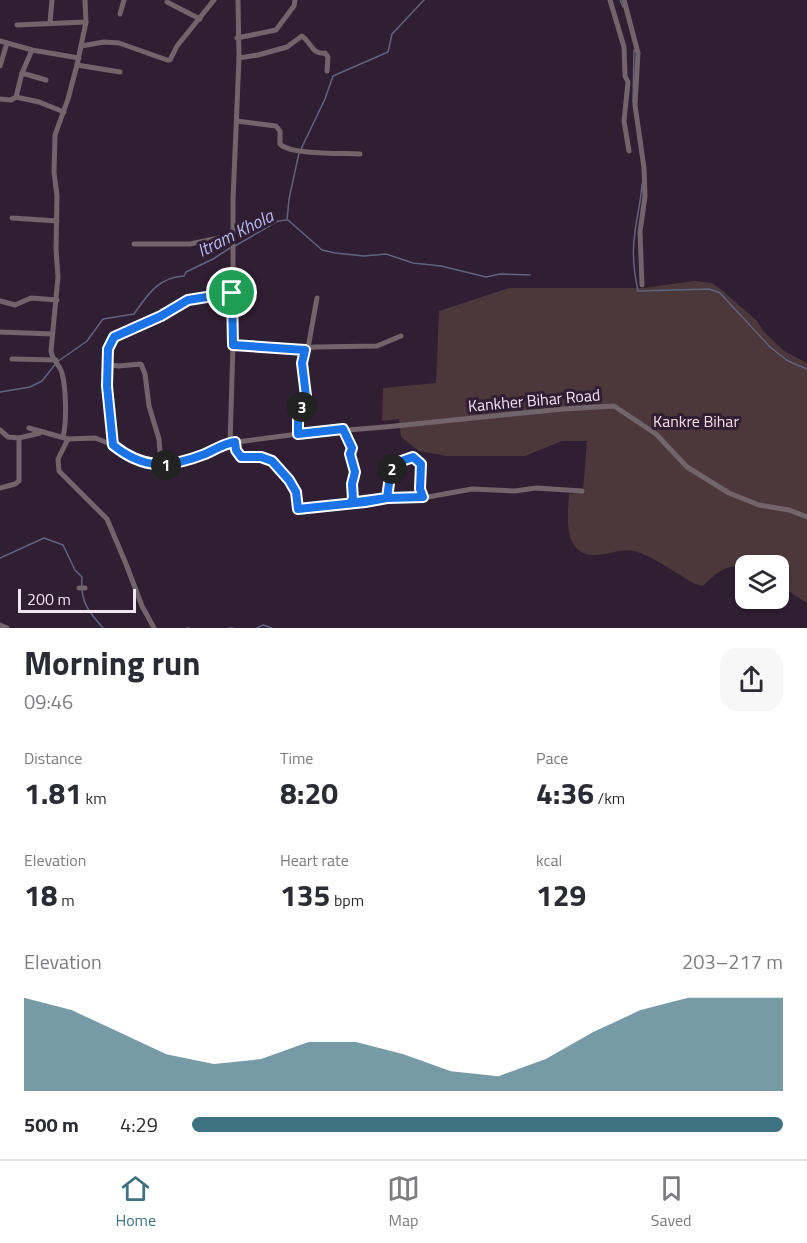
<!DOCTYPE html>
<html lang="en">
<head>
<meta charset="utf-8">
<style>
	:root { --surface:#fff; --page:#f7f7f7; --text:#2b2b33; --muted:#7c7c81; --line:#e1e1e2; --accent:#3e7281 }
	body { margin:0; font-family:"Titillium Web",sans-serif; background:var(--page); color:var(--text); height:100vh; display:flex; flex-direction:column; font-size:22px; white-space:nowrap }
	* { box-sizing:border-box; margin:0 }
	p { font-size:20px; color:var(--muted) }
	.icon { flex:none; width:33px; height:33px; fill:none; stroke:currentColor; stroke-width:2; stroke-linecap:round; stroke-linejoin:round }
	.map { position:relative; height:628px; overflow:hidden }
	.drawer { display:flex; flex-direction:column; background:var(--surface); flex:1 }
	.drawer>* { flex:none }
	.controls { position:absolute; left:735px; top:555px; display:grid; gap:12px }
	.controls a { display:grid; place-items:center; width:54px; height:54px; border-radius:12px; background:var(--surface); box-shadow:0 2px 4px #0004; font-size:30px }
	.scale { position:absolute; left:18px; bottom:15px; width:118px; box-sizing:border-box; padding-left:6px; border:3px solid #f0e4f2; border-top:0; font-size:16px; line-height:21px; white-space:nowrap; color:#f0e4f2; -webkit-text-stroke:4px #301e32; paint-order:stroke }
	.pin { position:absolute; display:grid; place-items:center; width:51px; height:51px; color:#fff; margin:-26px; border:3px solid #fff; border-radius:50%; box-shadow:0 2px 6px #0007 }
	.km { position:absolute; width:30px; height:30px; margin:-15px; border-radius:50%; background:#222; color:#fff; font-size:16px; line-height:30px; text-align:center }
	.round { display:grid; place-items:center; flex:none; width:63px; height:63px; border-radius:18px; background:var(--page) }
	.head { display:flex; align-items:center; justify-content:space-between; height:102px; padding:0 24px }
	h1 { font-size:33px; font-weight:700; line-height:45px }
	.figures { display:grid; grid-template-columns:repeat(3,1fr); gap:9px; height:102px; padding:6px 24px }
	.figures div { display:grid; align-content:center }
	.figures b { font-size:30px; font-weight:700 }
	.figures small { font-size:16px; font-weight:400 }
	.figures p { font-size:16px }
	.chart { height:168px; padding:12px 24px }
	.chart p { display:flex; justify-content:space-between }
	.chart svg { width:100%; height:108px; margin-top:6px; fill:var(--accent); opacity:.7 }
	ul { padding:0 24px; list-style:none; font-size:20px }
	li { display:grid; grid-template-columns:96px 72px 1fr; align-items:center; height:45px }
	li i { height:15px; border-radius:8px; background:var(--accent) }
	.tabs { display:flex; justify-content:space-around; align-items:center; height:84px; border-top:2px solid var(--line); background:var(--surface); font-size:16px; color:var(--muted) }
	.tabs a { display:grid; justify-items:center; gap:3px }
	.tabs .selected { color:var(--accent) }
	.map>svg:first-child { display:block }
	.green { fill:#4c373b }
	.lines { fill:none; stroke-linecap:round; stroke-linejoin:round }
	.stream { stroke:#5f6481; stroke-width:1.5 }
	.minor { stroke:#71646b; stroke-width:5 }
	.route-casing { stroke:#fff; stroke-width:12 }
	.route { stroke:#1a73e8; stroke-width:8 }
	.labels { text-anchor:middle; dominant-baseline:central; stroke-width:6; stroke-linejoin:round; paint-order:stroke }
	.street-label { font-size:16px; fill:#f0e4f2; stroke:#301e32 }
	.park-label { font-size:16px; fill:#f6dbe0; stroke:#301e32 }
	.water-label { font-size:18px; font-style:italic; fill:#b3baf0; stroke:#301e32 }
</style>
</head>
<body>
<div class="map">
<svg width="807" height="628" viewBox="0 0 807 628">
	<rect width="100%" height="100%" fill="#301e32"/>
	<path class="green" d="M694 281 712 283 723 291 757 321 764 332 784 351 807 363V603L779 585 778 566H746L745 569C728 561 715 574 703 586L695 584C679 575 651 555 634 551 620 548 606 556 593 555 562 553 568 515 569 494L583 491 587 441H562L525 456H446L419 451 401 437 399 419 382 421 383 388 436 383 439 311 509 288H643Z"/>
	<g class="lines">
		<g class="stream">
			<path d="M620 0 623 7"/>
			<path d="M633 102 634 50"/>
			<path d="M301 149 325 99 333 76 388 52 392 34 424 0"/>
			<path d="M642 184C641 201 637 215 635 232 632 250 634 273 638 291L709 289 720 293 770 347 788 361 807 369"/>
			<path d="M288 220 322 250 335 253 364 256 386 254 413 263 441 266 486 277 500 274 530 275"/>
			<path d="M235 246 278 221 287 220 289 199 299 153"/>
			<path d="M0 392 30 387 42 381 57 362 87 341 103 319 134 314C148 294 159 277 184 276L186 272 213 259 230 248"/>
			<path d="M0 558 44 538 63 545 75 570 82 577C80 602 88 611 103 628"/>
			<path d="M187 628H189"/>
			<path d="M229 628H233"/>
			<path d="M257 628 263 625 272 628"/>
		</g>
		<g class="minor">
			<path d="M610 0 624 47 625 76 628 82 624 121 629 151"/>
			<path d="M624 0 638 53 635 105 644 168 645 196 640 232 642 285"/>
			<path d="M167 2 200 19"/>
			<path d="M120 14 124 0"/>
			<path d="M50 22 52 0"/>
			<path d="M17 25 86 22"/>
			<path d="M237 38 276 30 294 6 295 0"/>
			<path d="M0 41 32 50 79 58"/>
			<path d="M81 46 104 42 119 43 167 60H170L177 46 214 0"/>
			<path d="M32 50 22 73 16 97 39 102 64 112"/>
			<path d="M239 58 258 55 287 47 302 36C311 42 312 55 325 53L328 57 327 71"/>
			<path d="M77 65 120 72"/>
			<path d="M0 66 7 43"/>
			<path d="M22 73 46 80"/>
			<path d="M0 99 11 100 16 97"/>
			<path d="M237 121 276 126 280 131V144C290 155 343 153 360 154"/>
			<path d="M12 218 57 221"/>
			<path d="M134 244H190L233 235"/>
			<path d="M0 301 15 305 31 298 57 300"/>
			<path d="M0 332 52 334"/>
			<path d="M233 345 289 350 315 347 377 346 401 336"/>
			<path d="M308 348 317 298"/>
			<path d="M12 359 56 360"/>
			<path d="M109 365 119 366 141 364 145 374 149 406 159 439 161 465"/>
			<path d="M29 428 68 439 95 438 113 445 140 462 161 465 179 463 194 458 230 443 298 434 385 427 563 409 614 406 656 434 687 467 729 493 759 505 789 510 807 517"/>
			<path d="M343 429 353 448 350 454 355 473 352 484 353 499 350 503"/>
			<path d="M0 430 8 437 19 438 40 433"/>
			<path d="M298 434V415L306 396 302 363 305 350"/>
			<path d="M63 437C67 421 66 388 62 373 60 365 52 360 51 351L58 277 56 249 57 196 54 172 55 135 68 99 77 65 86 22 85 0"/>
			<path d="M68 439 58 459 59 471 107 519 126 564 142 606 154 628"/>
			<path d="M235 442 236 450 241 457H260L272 461 289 480 296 492 299 509 365 502 388 498 428 497 472 489 515 491 536 488 582 491"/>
			<path d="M230 443 233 345V200L239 58 238 0"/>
			<path d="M113 445 107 386 108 349 114 337 161 316 188 300 232 293"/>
			<path d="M0 488 15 484 19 481V438"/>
			<path d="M387 498 390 476 396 463 413 457 421 464 420 489 423 497"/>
			<path d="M79 588H85"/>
			<path d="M0 625 7 628"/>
		</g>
	</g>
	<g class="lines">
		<defs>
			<path id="route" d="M232 293 188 300 161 316 114 337 108 349 107 386 113 445C144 470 169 468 205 454 214 450 225 443 235 442L236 450 241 457H261L272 461 289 480 296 492 298 509 365 502 387 498 390 476 396 463 413 457 421 464 420 489 423 497 387 498 350 503 353 499 352 484 355 472 350 454 352 448 343 429 298 434V416L306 396 302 363 305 350 233 345 232 293"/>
		</defs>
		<use href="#route" class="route-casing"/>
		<use href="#route" class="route"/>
	</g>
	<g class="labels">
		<g class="street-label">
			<text transform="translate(534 400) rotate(-5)">Kankher Bihar Road</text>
		</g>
		<g class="park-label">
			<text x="696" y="421">Kankre Bihar</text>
		</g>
		<g class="water-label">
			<text transform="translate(235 233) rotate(-27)">Itram Khola</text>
		</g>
	</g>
</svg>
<div class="controls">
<a><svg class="icon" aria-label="layers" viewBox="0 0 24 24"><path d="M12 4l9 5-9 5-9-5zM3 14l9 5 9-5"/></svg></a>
</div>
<div class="scale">200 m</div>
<div class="pin" style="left:232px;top:293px;background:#1e9e55"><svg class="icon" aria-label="arrive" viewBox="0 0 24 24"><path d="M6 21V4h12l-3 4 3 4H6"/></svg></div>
<b class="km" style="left:166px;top:465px">1</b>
<b class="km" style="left:392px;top:469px">2</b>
<b class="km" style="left:302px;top:407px">3</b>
</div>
<section class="drawer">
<div class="head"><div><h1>Morning run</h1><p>09:46</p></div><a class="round"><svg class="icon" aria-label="share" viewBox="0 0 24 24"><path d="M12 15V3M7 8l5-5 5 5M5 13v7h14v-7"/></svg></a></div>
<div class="figures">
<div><p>Distance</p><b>1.81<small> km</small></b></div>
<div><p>Time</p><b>8:20</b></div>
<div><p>Pace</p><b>4:36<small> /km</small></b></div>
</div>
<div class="figures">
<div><p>Elevation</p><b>18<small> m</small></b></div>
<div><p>Heart rate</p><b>135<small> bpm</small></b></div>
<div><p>kcal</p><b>129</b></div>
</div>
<div class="chart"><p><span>Elevation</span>203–217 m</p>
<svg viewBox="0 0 160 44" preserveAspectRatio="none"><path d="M0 44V6L10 11L20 20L30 29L40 33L50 31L60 24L70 24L80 29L90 36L100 38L110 31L120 20L130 11L140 6L150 6L160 6V44z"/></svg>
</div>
<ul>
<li><b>500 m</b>4:29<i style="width:100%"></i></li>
</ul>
</section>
<nav class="tabs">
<a class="selected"><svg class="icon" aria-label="home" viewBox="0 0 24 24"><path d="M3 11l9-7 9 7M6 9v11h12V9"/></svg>Home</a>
<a><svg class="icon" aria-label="map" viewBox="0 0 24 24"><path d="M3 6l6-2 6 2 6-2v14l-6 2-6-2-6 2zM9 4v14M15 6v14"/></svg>Map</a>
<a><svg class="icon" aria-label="saved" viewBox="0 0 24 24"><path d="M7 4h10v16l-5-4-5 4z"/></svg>Saved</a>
</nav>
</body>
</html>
